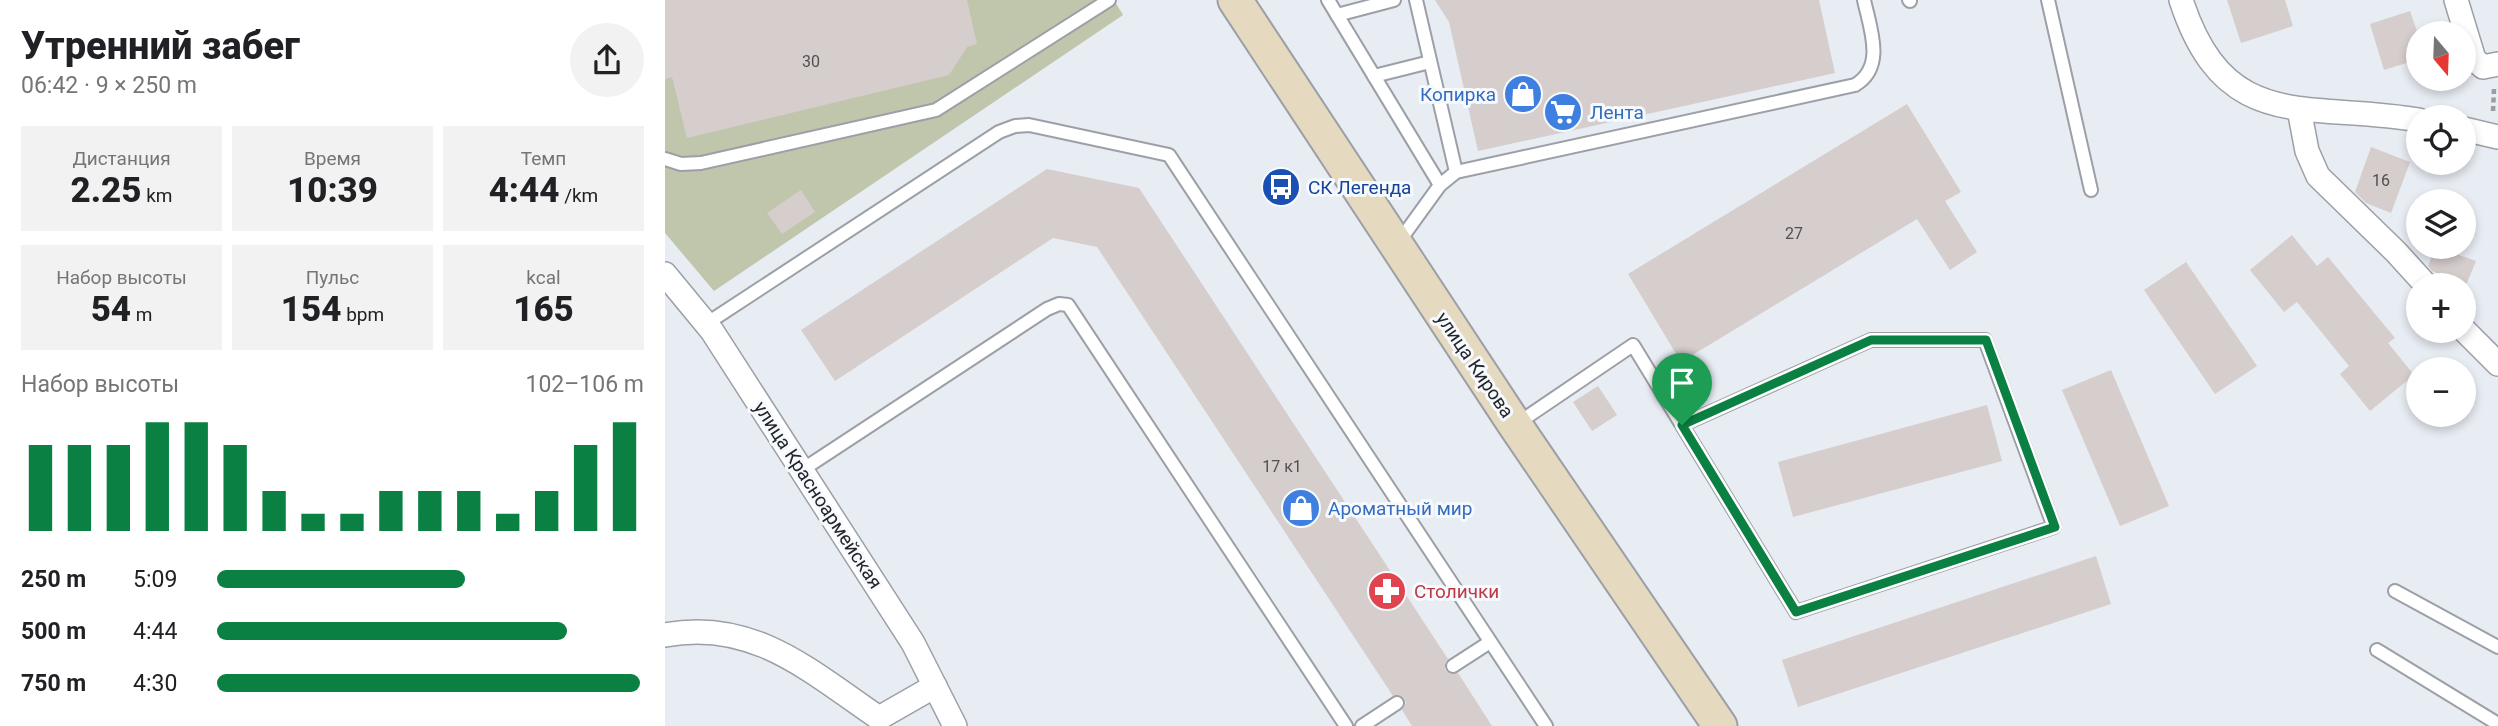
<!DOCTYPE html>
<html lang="ru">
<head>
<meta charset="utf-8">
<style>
	:root { --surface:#fff; --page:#f2f2f2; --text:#202124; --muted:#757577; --accent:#0b8043 }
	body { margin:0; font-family:Roboto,sans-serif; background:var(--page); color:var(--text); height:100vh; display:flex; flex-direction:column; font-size:26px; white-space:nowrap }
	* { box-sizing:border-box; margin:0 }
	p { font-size:23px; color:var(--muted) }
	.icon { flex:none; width:38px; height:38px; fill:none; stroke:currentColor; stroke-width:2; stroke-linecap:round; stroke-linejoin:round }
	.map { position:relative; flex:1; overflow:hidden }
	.drawer { display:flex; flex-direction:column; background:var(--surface); width:665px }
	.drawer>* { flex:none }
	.needle { width:46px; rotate:161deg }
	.tools { position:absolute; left:1741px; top:21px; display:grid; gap:14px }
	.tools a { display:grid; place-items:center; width:70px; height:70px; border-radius:50%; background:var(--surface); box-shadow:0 4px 10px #0003; font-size:35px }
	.pin { position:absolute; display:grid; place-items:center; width:60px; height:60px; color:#fff; margin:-72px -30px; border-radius:50% 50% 50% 0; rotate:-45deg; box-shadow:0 0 7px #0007 }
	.pin .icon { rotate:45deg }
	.round { display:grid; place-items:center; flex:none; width:74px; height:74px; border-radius:37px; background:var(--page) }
	.headline { display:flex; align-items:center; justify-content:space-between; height:119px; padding:0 21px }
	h1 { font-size:38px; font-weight:800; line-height:52px }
	.stats { display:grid; grid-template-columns:repeat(3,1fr); gap:10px; height:119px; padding:7px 21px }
	.stats div { display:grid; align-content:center; border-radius:0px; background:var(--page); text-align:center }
	.stats b { font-size:35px; font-weight:800 }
	.stats small { font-size:19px; font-weight:400 }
	.stats p { font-size:19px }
	.chart { height:196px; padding:14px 21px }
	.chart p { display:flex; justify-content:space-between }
	.chart svg { width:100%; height:126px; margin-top:7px; stroke:var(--accent); stroke-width:6 }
	ul { padding:0 21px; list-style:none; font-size:23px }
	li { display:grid; grid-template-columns:112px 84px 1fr; align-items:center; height:52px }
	li i { height:18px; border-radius:9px; background:var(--accent) }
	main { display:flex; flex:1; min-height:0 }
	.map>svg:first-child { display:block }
	.green { fill:#c0c6ab }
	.building { fill:#d6cdcd }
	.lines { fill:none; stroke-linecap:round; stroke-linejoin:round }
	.lane-casing { stroke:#9ca0a6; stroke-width:16 }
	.street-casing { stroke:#9ca0a6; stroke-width:26 }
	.secondary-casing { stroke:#9ca0a6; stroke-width:37 }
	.path { stroke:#9a9ca2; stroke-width:4.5; stroke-dasharray:5 3.5; stroke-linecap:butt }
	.lane { stroke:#fff; stroke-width:12 }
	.street { stroke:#fff; stroke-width:23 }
	.secondary { stroke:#e5d9c0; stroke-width:33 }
	.route-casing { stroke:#fff; stroke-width:14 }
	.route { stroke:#0b8043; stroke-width:9 }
	.labels { text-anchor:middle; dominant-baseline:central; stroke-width:6; stroke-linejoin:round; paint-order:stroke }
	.number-label { font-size:16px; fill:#504f51 }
	.shop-label { font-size:19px; fill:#366cbe; stroke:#f6faff; text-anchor:start }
	.transit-label { font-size:19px; fill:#164399; stroke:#f6faff; text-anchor:start }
	.street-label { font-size:19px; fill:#242528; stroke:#f6faff }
	.health-label { font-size:19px; fill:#be3a42; stroke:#f6faff; text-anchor:start }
</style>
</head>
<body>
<main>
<section class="drawer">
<div class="headline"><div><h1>Утренний забег</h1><p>06:42 · 9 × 250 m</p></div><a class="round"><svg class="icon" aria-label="share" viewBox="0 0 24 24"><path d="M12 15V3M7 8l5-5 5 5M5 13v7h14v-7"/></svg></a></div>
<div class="stats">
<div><p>Дистанция</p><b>2.25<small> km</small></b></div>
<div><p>Время</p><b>10:39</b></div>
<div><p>Темп</p><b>4:44<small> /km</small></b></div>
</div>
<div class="stats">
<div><p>Набор высоты</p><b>54<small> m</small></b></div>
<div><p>Пульс</p><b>154<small> bpm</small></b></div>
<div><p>kcal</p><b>165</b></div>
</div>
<div class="chart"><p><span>Набор высоты</span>102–106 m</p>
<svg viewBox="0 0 160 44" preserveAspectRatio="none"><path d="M5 44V14M15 44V14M25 44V14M35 44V6M45 44V6M55 44V14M65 44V30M75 44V38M85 44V38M95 44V30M105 44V30M115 44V30M125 44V38M135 44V30M145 44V14M155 44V6"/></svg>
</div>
<ul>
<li><b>250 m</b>5:09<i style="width:58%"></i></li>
<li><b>500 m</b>4:44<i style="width:82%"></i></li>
<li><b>750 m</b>4:30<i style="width:99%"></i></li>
</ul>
</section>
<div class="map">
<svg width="1833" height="726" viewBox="0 0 1833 726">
	<rect width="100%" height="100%" fill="#e8ecf3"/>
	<path class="green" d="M0 0H449L458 15 49 291 0 233Z"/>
	<g class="building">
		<path d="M0 0H302L312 44 302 47 284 75 22 138 7 77 0 79Z"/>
		<path d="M770 0H1154L1170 73 813 151 784 22Z"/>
		<path d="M1562 0H1620L1628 26 1576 43Z"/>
		<path d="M1745 11 1754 37V59L1719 70 1705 24Z"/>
		<path d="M1242 104 1296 192 1280 201 1312 252 1285 270 1252 219 1016 362 963 274Z"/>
		<path d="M1706 147 1745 162 1726 213 1701 203 1690 192Z"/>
		<path d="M382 169 474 188 783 659 780 663V670L785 674 793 673 827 726H747L737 710 741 703 739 698 728 696 432 247 388 238 170 381 136 330Z"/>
		<path d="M136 190 150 212 117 234 102 213Z"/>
		<path d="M1627 235 1652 266 1663 257 1730 338 1723 343 1749 375 1705 411 1675 374 1684 366 1632 302 1619 312 1585 270Z"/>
		<path d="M1771 247 1811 261 1801 285 1767 271 1763 266Z"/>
		<path d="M1521 262 1592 366 1550 394 1479 290Z"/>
		<path d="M1446 370 1504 506 1455 526 1397 390Z"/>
		<path d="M933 386 952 415 927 431 908 402Z"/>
		<path d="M1322 405 1337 461 1128 517 1113 462Z"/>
		<path d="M1431 556 1446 604 1133 707 1117 660Z"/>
	</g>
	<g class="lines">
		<defs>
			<g id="lane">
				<path d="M663 0 775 185"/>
				<path d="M1244 0 1245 1"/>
				<path d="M1383 0 1426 190"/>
				<path d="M672 15 729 0"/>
				<path d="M709 76 765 62"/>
				<path d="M0 159 16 164 36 163 271 110 444 0"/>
				<path d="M791 172 1190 85C1221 67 1205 28 1199 0"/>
				<path d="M733 243 775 185 791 172 751 0"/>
				<path d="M41 324 334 132 350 126 364 125 504 155 881 726"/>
				<path d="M850 425 968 345 1131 612 1389 527 1320 340H1206L1017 425"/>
				<path d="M137 470 382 309 394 304 403 305 681 726"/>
				<path d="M1730 591 1833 647"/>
				<path d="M1712 650 1833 724"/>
				<path d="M788 666 825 642"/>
				<path d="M697 726 732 703"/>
			</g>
			<g id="street">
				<path d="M1516 0C1560 135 1641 101 1754 120"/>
				<path d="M1791 0 1809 59 1818 67 1833 64"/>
				<path d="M1634 109 1642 151 1653 176 1731 252 1761 285"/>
				<path d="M1799 129 1833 137"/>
				<path d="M0 274 47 331 248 643 290 726"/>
				<path d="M1799 330 1833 364"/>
				<path d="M0 635C88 618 146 672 214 718L270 686"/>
			</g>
			<path id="secondary" d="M570 0 850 425 1055 726"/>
		</defs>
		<use href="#lane" class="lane-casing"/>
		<use href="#street" class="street-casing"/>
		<use href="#secondary" class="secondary-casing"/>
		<path class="path" d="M1828 111 1829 89"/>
		<use href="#lane" class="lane"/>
		<use href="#street" class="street"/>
		<use href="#secondary" class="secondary"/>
	</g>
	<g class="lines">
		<defs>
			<path id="route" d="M1206 340H1321L1390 527 1131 612 1017 425Z"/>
		</defs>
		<use href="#route" class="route-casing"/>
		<use href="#route" class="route"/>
	</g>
	<defs>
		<symbol id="shop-disc" viewBox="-11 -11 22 22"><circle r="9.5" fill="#3f7fe0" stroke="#f6faff"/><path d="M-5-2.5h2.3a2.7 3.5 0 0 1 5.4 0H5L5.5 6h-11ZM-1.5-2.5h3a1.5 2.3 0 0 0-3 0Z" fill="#fff"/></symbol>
		<symbol id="supermarket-disc" viewBox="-11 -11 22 22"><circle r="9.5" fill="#3f7fe0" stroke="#f6faff"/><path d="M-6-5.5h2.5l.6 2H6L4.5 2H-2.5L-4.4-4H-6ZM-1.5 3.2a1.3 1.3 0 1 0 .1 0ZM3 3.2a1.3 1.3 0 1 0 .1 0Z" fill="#fff"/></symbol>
		<symbol id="bus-disc" viewBox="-11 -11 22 22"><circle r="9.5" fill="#1a4fb4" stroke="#f6faff"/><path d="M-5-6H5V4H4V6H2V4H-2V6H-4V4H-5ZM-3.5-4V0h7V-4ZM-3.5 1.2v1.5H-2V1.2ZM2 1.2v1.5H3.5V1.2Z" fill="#fff"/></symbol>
		<symbol id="pharmacy-disc" viewBox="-11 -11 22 22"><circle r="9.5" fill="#e0444e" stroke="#f6faff"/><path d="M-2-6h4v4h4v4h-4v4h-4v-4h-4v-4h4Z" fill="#fff"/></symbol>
	</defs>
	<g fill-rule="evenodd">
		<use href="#shop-disc" x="836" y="72" width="44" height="44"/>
		<use href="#supermarket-disc" x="876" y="90" width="44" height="44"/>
		<use href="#bus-disc" x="594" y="165" width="44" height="44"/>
		<use href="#shop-disc" x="614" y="486" width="44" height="44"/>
		<use href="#pharmacy-disc" x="700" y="569" width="44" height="44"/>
	</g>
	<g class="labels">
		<g class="number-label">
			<text x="146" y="61">30</text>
			<text x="1716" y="180">16</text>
			<text x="1129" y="233">27</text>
			<text x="617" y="466">17 к1</text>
		</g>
		<g class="shop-label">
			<text x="831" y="94" text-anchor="end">Копирка</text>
			<text x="925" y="112">Лента</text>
			<text x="663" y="508">Ароматный мир</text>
		</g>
		<g class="transit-label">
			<text x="643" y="187">СК Легенда</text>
		</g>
		<g class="street-label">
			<text transform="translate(810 365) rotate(56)">улица Кирова</text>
			<text transform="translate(153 495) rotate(57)">улица Красноармейская</text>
		</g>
		<g class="health-label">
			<text x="749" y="591">Столички</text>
		</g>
	</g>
</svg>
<div class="tools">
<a><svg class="needle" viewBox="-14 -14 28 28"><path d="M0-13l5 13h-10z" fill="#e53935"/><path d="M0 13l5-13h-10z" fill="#757577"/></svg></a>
<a><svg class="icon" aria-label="locate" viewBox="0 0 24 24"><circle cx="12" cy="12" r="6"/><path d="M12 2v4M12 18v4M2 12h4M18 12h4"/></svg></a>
<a><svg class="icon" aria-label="layers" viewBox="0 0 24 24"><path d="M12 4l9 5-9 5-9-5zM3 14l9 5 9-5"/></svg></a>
<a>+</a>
<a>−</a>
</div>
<div class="pin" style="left:1017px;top:425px;background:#1e9e55"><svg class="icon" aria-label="arrive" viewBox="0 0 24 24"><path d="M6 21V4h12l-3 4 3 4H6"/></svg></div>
</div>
</main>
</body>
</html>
